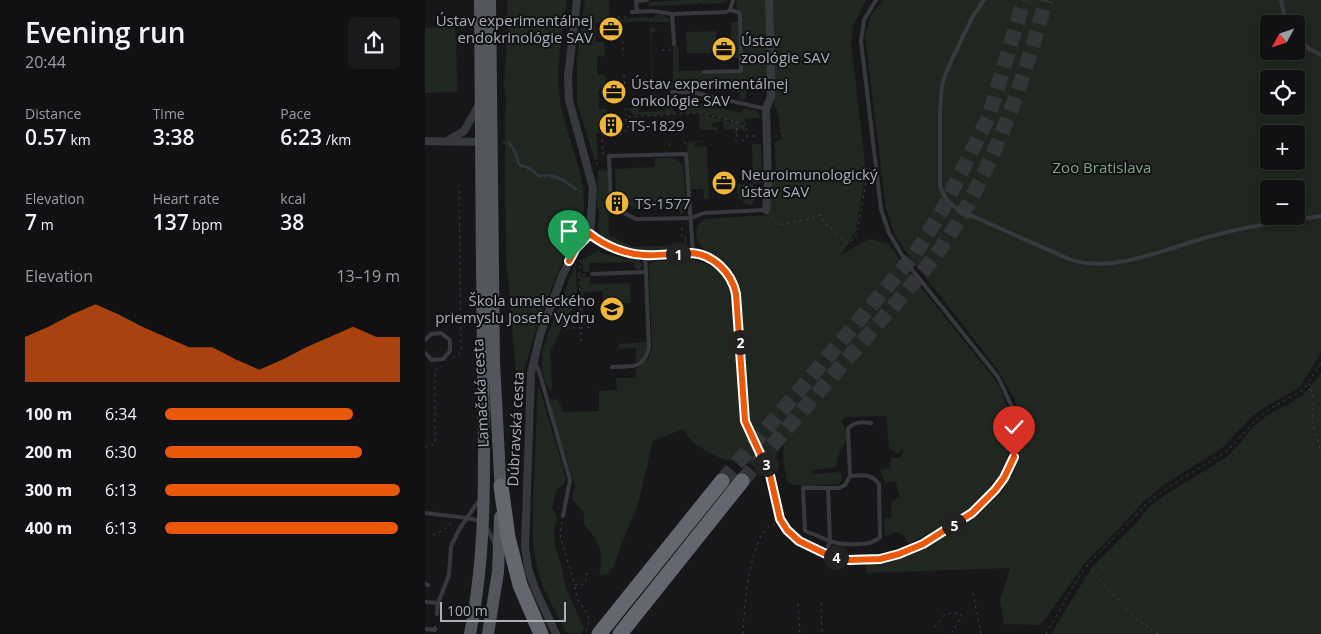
<!DOCTYPE html>
<html lang="en">
<head>
<meta charset="utf-8">
<style>
	:root { --surface:#111113; --page:#1a1a1c; --text:#f1f3f6; --muted:#9c9da0; --line:#303133; --accent:#ea580c }
	body { margin:0; font-family:"Open Sans",sans-serif; background:var(--page); color:var(--text); height:100vh; display:flex; flex-direction:column; font-size:19px; white-space:nowrap }
	* { box-sizing:border-box; margin:0 }
	p { font-size:16px; color:var(--muted) }
	.icon { flex:none; width:28px; height:28px; fill:none; stroke:currentColor; stroke-width:2; stroke-linecap:round; stroke-linejoin:round }
	.map { position:relative; flex:1; overflow:hidden }
	.side { display:flex; flex-direction:column; background:var(--surface); width:425px }
	.side>* { flex:none }
	.needle { width:32px; rotate:230deg }
	.controls { position:absolute; left:835px; top:15px; display:grid; gap:10px }
	.controls a { display:grid; place-items:center; width:45px; height:45px; border-radius:5px; background:var(--surface); box-shadow:0 2px 12px #0003,0 0 0 1px var(--line); font-size:25px }
	.scale { position:absolute; left:15px; bottom:12px; width:126px; box-sizing:border-box; padding-left:5px; border:2px solid #a9aeb9; border-top:0; font-size:14px; line-height:18px; white-space:nowrap; color:#a9aeb9; -webkit-text-stroke:4px #121214; paint-order:stroke }
	.pin { position:absolute; display:grid; place-items:center; width:42px; height:42px; color:#fff; margin:-51px -21px; border-radius:50% 50% 50% 0; rotate:-45deg; box-shadow:0 0 5px #0007 }
	.pin .icon { rotate:45deg }
	.km { position:absolute; width:25px; height:25px; margin:-12px; border-radius:50%; background:#222; color:#fff; font-size:14px; line-height:25px; text-align:center }
	.round { display:grid; place-items:center; flex:none; width:52px; height:52px; border-radius:5px; background:var(--page) }
	.overview { display:flex; align-items:center; justify-content:space-between; height:85px; padding:0 25px }
	h1 { font-size:28px; font-weight:600; line-height:38px }
	.metrics { display:grid; grid-template-columns:repeat(3,1fr); gap:8px; height:85px; padding:5px 25px }
	.metrics div { display:grid; align-content:center }
	.metrics b { font-size:21px; font-weight:600 }
	.metrics small { font-size:14px; font-weight:400 }
	.metrics p { font-size:14px }
	.chart { height:140px; padding:10px 25px }
	.chart p { display:flex; justify-content:space-between }
	.chart svg { width:100%; height:90px; margin-top:5px; fill:var(--accent); opacity:.7 }
	ul { padding:0 25px; list-style:none; font-size:16px }
	li { display:grid; grid-template-columns:80px 60px 1fr; align-items:center; height:38px }
	li i { height:12px; border-radius:6px; background:var(--accent) }
	main { display:flex; flex:1; min-height:0 }
	.map>svg:first-child { display:block }
	.green { fill:#1f2720; fill-rule:evenodd }
	.lines { fill:none; stroke-linecap:round; stroke-linejoin:round }
	.stream { stroke:#2d353d; stroke-width:2.5 }
	.motorway-tunnel { stroke:#343539; stroke-width:15; stroke-dasharray:15 8; stroke-linecap:butt }
	.path { stroke:#3e4045; stroke-width:1; stroke-dasharray:2.5 4; stroke-linecap:butt }
	.service { stroke:#38393e; stroke-width:4 }
	.minor { stroke:#38393e; stroke-width:8 }
	.primary { stroke:#54565d; stroke-width:12 }
	.motorway { stroke:#64676f; stroke-width:15 }
	.route-casing { stroke:#fff; stroke-width:10 }
	.route { stroke:#ea580c; stroke-width:6 }
	.labels { text-anchor:middle; dominant-baseline:central; stroke-width:4; stroke-linejoin:round; paint-order:stroke }
	.poi-label { font-size:15px; fill:#a9aeb9; stroke:#121214; text-anchor:start }
	.park-label { font-size:15px; fill:#81a384; stroke:#121214 }
	.street-label { font-size:15px; fill:#a9aeb9; stroke:#121214 }
</style>
</head>
<body>
<main>
<section class="side">
<div class="overview"><div><h1>Evening run</h1><p>20:44</p></div><a class="round"><svg class="icon" aria-label="share" viewBox="0 0 24 24"><path d="M12 15V3M7 8l5-5 5 5M5 13v7h14v-7"/></svg></a></div>
<div class="metrics">
<div><p>Distance</p><b>0.57<small> km</small></b></div>
<div><p>Time</p><b>3:38</b></div>
<div><p>Pace</p><b>6:23<small> /km</small></b></div>
</div>
<div class="metrics">
<div><p>Elevation</p><b>7<small> m</small></b></div>
<div><p>Heart rate</p><b>137<small> bpm</small></b></div>
<div><p>kcal</p><b>38</b></div>
</div>
<div class="chart"><p><span>Elevation</span>13–19 m</p>
<svg viewBox="0 0 160 44" preserveAspectRatio="none"><path d="M0 44V22L10 17L20 11L30 6L40 11L50 17L60 22L70 27L80 27L90 33L100 38L110 33L120 27L130 22L140 17L150 22L160 22V44z"/></svg>
</div>
<ul>
<li><b>100 m</b>6:34<i style="width:80%"></i></li>
<li><b>200 m</b>6:30<i style="width:84%"></i></li>
<li><b>300 m</b>6:13<i style="width:100%"></i></li>
<li><b>400 m</b>6:13<i style="width:99%"></i></li>
</ul>
</section>
<div class="map">
<svg width="896" height="634" viewBox="0 0 896 634">
	<rect width="100%" height="100%" fill="#171719"/>
	<g class="green">
		<path d="M82 0H142C137 34 129 72 136 106 143 141 161 174 159 210 158 222 150 234 145 245 140 254 137 264 133 273 116 313 102 354 93 396L81 257 80 139 81 99 79 86 83 23Z"/>
		<path d="M160 0H184L185 20C198 20 210 17 223 17L224 21 170 23 171 42H179L180 56 172 57V75H180L181 89 173 90 174 109H182V119H180L181 132 171 133 173 157 170 161 152 103V59Z"/>
		<path d="M259 0H272L273 4 223 6 224 2Z"/>
		<path d="M275 0H304L299 3 275 4Z"/>
		<path d="M312 0H340L343 83H321V97L319 100 314 99 315 93 282 85 280 91 268 88H245L242 82H248V45L253 46 254 71H277V74L318 73 317 15 311 7Z"/>
		<path d="M347 0H441L428 26 426 43 441 171 430 233 416 255 444 239 463 243 483 271 571 381C596 424 590 476 547 507 528 521 505 532 484 544L479 536 471 532 460 536 459 518H466L467 501 475 497 470 481 460 482 455 470 465 468 466 458H476L479 448 473 454 464 448 461 416 421 417 416 421C427 440 420 439 414 455 412 459 412 463 411 467L387 470 388 474 416 472 417 480 413 484 378 487 377 485H370L362 482 358 457 359 441 346 464 325 425 321 410 316 291C313 282 310 273 304 267 297 260 288 257 281 251 270 242 267 227 280 219L339 215 344 211V174L352 167 350 165 351 159 349 157 351 155 349 153 351 151 349 144 358 137 354 131 356 129 354 127 356 125 353 122 355 120 353 118 355 116 352 113V109L349 107Z"/>
		<path d="M459 0H896V353L875 387 840 407 828 416 797 448 736 487 719 501 700 522 660 563 616 625 579 624 575 601 585 568 442 573 441 564 467 561 498 548 552 516 576 493 588 474 597 441 593 409 588 396 572 369 481 252 470 235 461 209 440 36 446 15ZM844 24H871V51H844ZM844 79H871V106H844ZM844 134H871V161H844ZM844 189H871V216H844Z"/>
		<path d="M229 15H238L245 19V22H226L225 18 229 17Z"/>
		<path d="M306 22H313L314 58H307Z"/>
		<path d="M30 26 33 92 0 93V28Z"/>
		<path d="M225 27 229 28 232 31 226 32 229 95H235L231 99 228 100Z"/>
		<path d="M291 31V53H262L261 32Z"/>
		<path d="M244 97H247L248 114 210 115 203 110V108L213 107V112L240 111V102Z"/>
		<path d="M265 101 317 113 319 108 330 110 334 114 335 118 320 119V123L274 113H255L254 107H249V102Z"/>
		<path d="M274 114 320 125V132L315 128 313 129 312 133H310V129L299 130 298 121 287 123 286 125 288 127H293V130H275Z"/>
		<path d="M279 141 270 143 269 146 282 147 284 199H279L278 189H265L262 142Z"/>
		<path d="M327 144H336L338 183 328 184 329 198 331 199 327 205H322L318 202V199H313L312 184H328Z"/>
		<path d="M230 158H249L258 164 262 207 259 213 255 214 254 207 211 208 191 199 190 169 230 167Z"/>
		<path d="M173 170H180L183 172 184 235 208 247 256 245 259 243V236H262L261 249 208 251C197 248 174 240 173 227 173 220 176 213 172 207Z"/>
		<path d="M174 250 176 253 198 258 213 259 217 264V269H210L209 262 165 263 164 272H158L157 260Z"/>
		<path d="M267 260C277 263 288 265 296 272 320 293 312 386 317 419 319 435 331 453 339 468L333 472C323 458 317 462 302 460 295 459 273 447 267 441 264 438 261 433 258 429L228 441 212 508 197 542 189 566 182 574 174 576C180 555 174 540 159 525V513L147 498 150 486 126 409V400L132 399 139 412 174 411V391L192 390 191 378H210L211 369 224 358 227 348 224 265 230 261Z"/>
		<path d="M151 262 152 301 125 351 127 388 125 390C117 381 116 362 117 350Z"/>
		<path d="M218 275 222 349 218 358 211 363V348L194 349V344L221 342Z"/>
		<path d="M155 277H165V284L205 283 206 303 178 304V291L160 292 158 295 159 297H168V304L158 305 159 322H168V324H157Z"/>
		<path d="M896 373V634H626L667 567 712 522 725 506 740 495 799 459 811 448 831 424 844 414 867 402 879 394Z"/>
		<path d="M113 388 115 390 141 478 140 483 131 491 127 508 132 517 129 529 130 546 136 564 141 588 159 628 156 634 141 633 117 585 113 571 108 545V499Z"/>
	</g>
	<g class="lines">
		<path class="stream" d="M84 142 91 153 93 162 95 165 105 168 114 176 126 175 138 180 151 189"/>
		<g class="motorway-tunnel">
			<path d="M297 481 490 254 519 207 564 116 599 0"/>
			<path d="M317 481C359 432 401 383 444 334 477 296 512 259 537 215 576 147 600 75 621 0"/>
		</g>
		<g class="path">
			<path d="M274 0 275 6"/>
			<path d="M186 18 204 17"/>
			<path d="M225 19V25"/>
			<path d="M198 41V55"/>
			<path d="M237 50H246"/>
			<path d="M199 75 200 89"/>
			<path d="M248 98 249 113"/>
			<path d="M200 108 201 116"/>
			<path d="M181 120 182 133"/>
			<path d="M311 121 312 140"/>
			<path d="M193 132 203 131V122L201 121"/>
			<path d="M192 133V121L201 120V117L274 113 321 124 322 136"/>
			<path d="M350 136H362"/>
			<path d="M310 141 320 140 322 136H333"/>
			<path d="M260 142V148"/>
			<path d="M78 143H84L95 166 105 170 114 177C123 178 129 176 138 181 146 185 149 191 159 192"/>
			<path d="M244 143 245 148"/>
			<path d="M178 155 177 134H197"/>
			<path d="M171 164 177 160"/>
			<path d="M346 217 353 225 383 219 395 215 402 225 422 243 429 239 432 233 443 171H445"/>
			<path d="M256 236H257V225"/>
			<path d="M154 275 156 259"/>
			<path d="M160 275H154L156 328 168 327"/>
			<path d="M141 328H156V341"/>
			<path d="M28 358 36 352 34 185"/>
			<path d="M884 383 889 401 887 420 896 453"/>
			<path d="M0 447 10 444V370L17 366"/>
			<path d="M137 522 135 534 136 540 150 585 160 584 162 573"/>
			<path d="M8 535 17 531 27 523"/>
			<path d="M662 565 709 617 733 634"/>
			<path d="M150 587 153 600 163 614 164 623 160 633"/>
			<path d="M548 593 556 634"/>
			<path d="M396 603 397 634"/>
			<path d="M373 604 375 634"/>
			<path d="M510 627 520 614 533 613 537 616 526 634"/>
			<path d="M318 634C319 611 324 529 350 524"/>
			<path d="M621 634 648 586 662 565 708 519 722 503 745 486 802 451 832 419 846 408 878 390 896 363"/>
		</g>
		<g class="service">
			<path d="M559 0 548 16 528 57 521 73 517 85 515 111V185C518 198 525 204 536 211L644 259C687 275 744 247 787 236 823 226 860 221 896 216"/>
			<path d="M856 0 859 14 863 24"/>
			<path d="M207 12 228 11 247 14 301 12 305 10 308 0"/>
			<path d="M212 12 211 1 222 0"/>
			<path d="M247 14 249 44"/>
			<path d="M871 37 883 48 896 55"/>
			<path d="M279 72 316 71 315 15 313 12 305 10"/>
			<path d="M247 92H267L341 109"/>
			<path d="M186 207 184 156 261 154 268 253"/>
			<path d="M193 210 211 219 266 218 279 213 340 210"/>
			<path d="M165 234C180 246 200 254 219 255 234 256 250 253 266 253 289 254 307 273 311 294L320 421 345 475 355 519 367 536 387 548 413 558 424 560 455 559 483 551 547 513 570 490 579 478 589 457 591 446V434L587 407 573 377 481 262 464 233 456 209 436 41 439 20 451 0"/>
			<path d="M167 274 221 272 220 255"/>
			<path d="M0 340 6 334 16 333 25 340V351L18 359 7 360 0 353"/>
			<path d="M110 362 114 371 145 480 138 516"/>
			<path d="M187 367C206 366 218 370 224 348L221 272"/>
			<path d="M425 476 423 429C429 421 438 422 446 423"/>
			<path d="M0 513 42 518 56 521"/>
			<path d="M62 528 70 544"/>
			<path d="M401 554 405 541 380 531 378 488H414L420 485 425 476C437 475 446 473 454 484L455 537C447 547 416 545 405 541L403 488"/>
			<path d="M0 584 3 585"/>
			<path d="M0 602 13 603"/>
			<path d="M12 614 13 603 24 575 26 546 35 528 55 499"/>
			<path d="M0 629 10 630V628"/>
		</g>
		<g class="minor">
			<path d="M24 140 39 131 54 105"/>
			<path d="M0 141 56 142"/>
			<path d="M341 210 343 184 341 109 346 96V75L344 0"/>
			<path d="M131 634 110 589 103 568 100 547 106 373 116 332 138 274 151 248 165 234 168 188 144 100 143 77 152 0"/>
		</g>
		<g class="primary">
			<path d="M65 0 69 362 76 495"/>
			<path d="M45 634C63 545 59 453 58 363 57 242 55 121 55 0"/>
			<path d="M63 634 73 572 75 517"/>
		</g>
		<g class="motorway">
			<path d="M76 486 83 537 95 585 116 634"/>
			<path d="M174 634 297 481"/>
			<path d="M195 634 317 481"/>
		</g>
	</g>
	<g class="lines">
		<defs>
			<path id="route" d="M144 261 151 248 165 234C180 246 200 254 219 255 234 256 250 253 266 253 288 254 307 273 311 294L320 421 345 475 355 519 362 530 374 541 401 554 424 560 455 559 474 554 498 544 547 513 570 490 579 478 589 457"/>
		</defs>
		<use href="#route" class="route-casing"/>
		<use href="#route" class="route"/>
	</g>
	<defs>
		<symbol id="office-disc" viewBox="-11 -11 22 22"><circle r="9.5" fill="#eeb63a" stroke="#121214"/><path d="M-6-3h4V-5.5h4V-3h4V5H-6ZM-1-4.5V-3h2v-1.5ZM-6 0V1H6V0Z" fill="#111"/></symbol>
		<symbol id="building-disc" viewBox="-11 -11 22 22"><circle r="9.5" fill="#eeb63a" stroke="#121214"/><path d="M-4-6H4V6H1V3H-1V6H-4ZM-2.5-4.3h1.7v1.8h-1.7ZM.8-4.3h1.7v1.8H.8ZM-2.5-1h1.7V.8h-1.7ZM.8-1h1.7V.8H.8Z" fill="#111"/></symbol>
		<symbol id="school-disc" viewBox="-11 -11 22 22"><circle r="9.5" fill="#eeb63a" stroke="#121214"/><path d="M0-5L7-2L0 1L-7-2ZM-4 1L0 2.5L4 1V4Q0 6-4 4Z" fill="#111"/></symbol>
	</defs>
	<g fill-rule="evenodd">
		<use href="#office-disc" x="172" y="15" width="28" height="28"/>
		<use href="#office-disc" x="285" y="35" width="28" height="28"/>
		<use href="#office-disc" x="175" y="78" width="28" height="28"/>
		<use href="#building-disc" x="172" y="111" width="28" height="28"/>
		<use href="#office-disc" x="285" y="169" width="28" height="28"/>
		<use href="#building-disc" x="178" y="189" width="28" height="28"/>
		<use href="#school-disc" x="173" y="295" width="28" height="28"/>
	</g>
	<g class="labels">
		<g class="poi-label">
			<text x="168" y="20" text-anchor="end">Ústav experimentálnej<tspan x="168" dy="17">endokrinológie SAV</tspan></text>
			<text x="316" y="40">Ústav<tspan x="316" dy="17">zoológie SAV</tspan></text>
			<text x="206" y="83">Ústav experimentálnej<tspan x="206" dy="17">onkológie SAV</tspan></text>
			<text x="204" y="125">TS-1829</text>
			<text x="316" y="174">Neuroimunologický<tspan x="316" dy="17">ústav SAV</tspan></text>
			<text x="210" y="203">TS-1577</text>
			<text x="170" y="300" text-anchor="end">Škola umeleckého<tspan x="170" dy="17">priemyslu Josefa Vydru</tspan></text>
		</g>
		<g class="park-label">
			<text x="677" y="167">Zoo Bratislava</text>
		</g>
		<g class="street-label">
			<text transform="translate(55 393) rotate(-93)">Lamačská cesta</text>
			<text transform="translate(90 429) rotate(-87)">Dúbravská cesta</text>
		</g>
	</g>
</svg>
<div class="controls">
<a><svg class="needle" viewBox="-14 -14 28 28"><path d="M0-13l5 13h-10z" fill="#e53935"/><path d="M0 13l5-13h-10z" fill="#9c9da0"/></svg></a>
<a><svg class="icon" aria-label="locate" viewBox="0 0 24 24"><circle cx="12" cy="12" r="6"/><path d="M12 2v4M12 18v4M2 12h4M18 12h4"/></svg></a>
<a>+</a>
<a>−</a>
</div>
<div class="scale">100 m</div>
<div class="pin" style="left:144px;top:261px;background:#1e9e55"><svg class="icon" aria-label="arrive" viewBox="0 0 24 24"><path d="M6 21V4h12l-3 4 3 4H6"/></svg></div>
<div class="pin" style="left:589px;top:457px;background:#d93025"><svg class="icon" aria-label="check" viewBox="0 0 24 24"><path d="M5 12l5 5 9-10"/></svg></div>
<b class="km" style="left:253px;top:254px">1</b>
<b class="km" style="left:315px;top:342px">2</b>
<b class="km" style="left:341px;top:464px">3</b>
<b class="km" style="left:411px;top:557px">4</b>
<b class="km" style="left:529px;top:525px">5</b>
</div>
</main>
</body>
</html>
